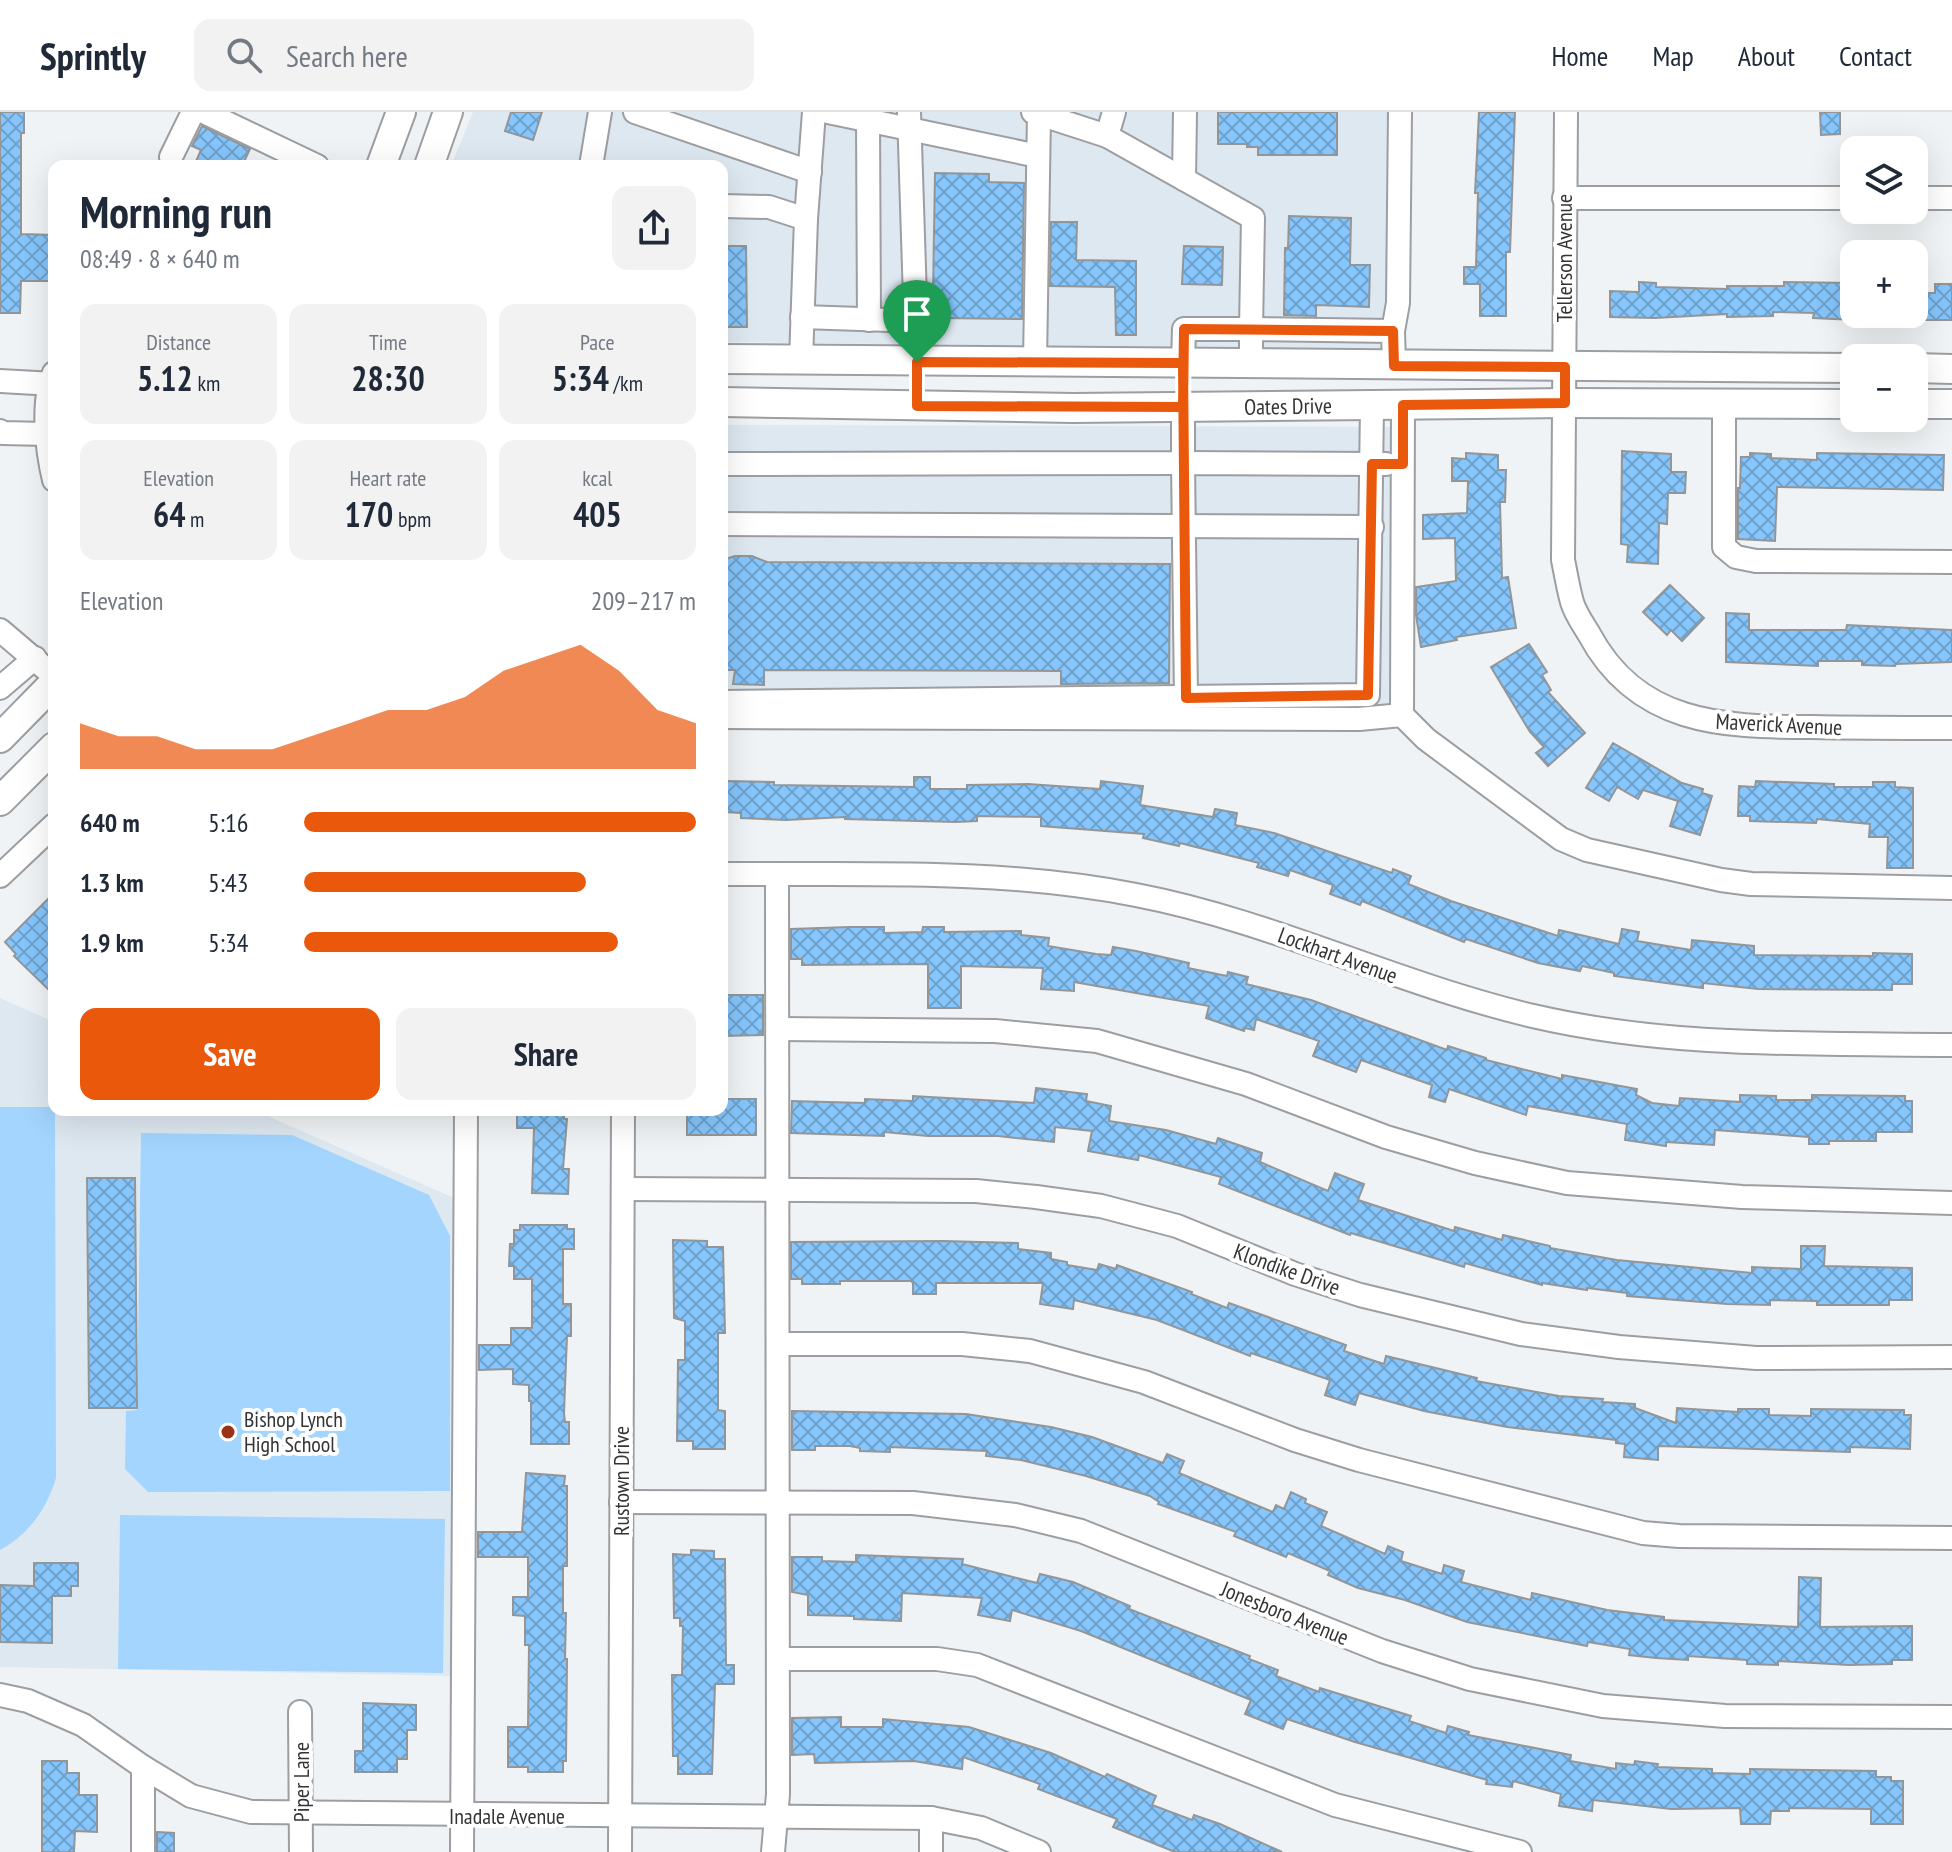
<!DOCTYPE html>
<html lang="en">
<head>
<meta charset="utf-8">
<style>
	:root { --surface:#fff; --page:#f2f2f3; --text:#1f2937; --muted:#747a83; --line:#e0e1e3; --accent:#ea580c }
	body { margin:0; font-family:"PT Sans Narrow",sans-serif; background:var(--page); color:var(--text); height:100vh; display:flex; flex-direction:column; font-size:30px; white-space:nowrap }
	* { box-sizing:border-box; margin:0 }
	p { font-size:26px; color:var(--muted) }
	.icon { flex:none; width:44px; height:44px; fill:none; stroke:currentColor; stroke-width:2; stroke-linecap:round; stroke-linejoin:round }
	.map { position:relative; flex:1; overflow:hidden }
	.panel { position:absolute; left:48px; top:48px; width:680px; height:956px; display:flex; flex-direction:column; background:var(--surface); border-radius:16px; box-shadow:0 8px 32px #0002 }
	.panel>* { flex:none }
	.tools { position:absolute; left:1840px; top:24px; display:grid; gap:16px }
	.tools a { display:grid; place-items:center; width:88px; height:88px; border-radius:16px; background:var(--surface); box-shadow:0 8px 32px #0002; font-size:40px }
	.pin { position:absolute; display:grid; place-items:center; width:68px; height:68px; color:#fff; margin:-82px -34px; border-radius:50% 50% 50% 0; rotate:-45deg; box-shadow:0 0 8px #0007 }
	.pin .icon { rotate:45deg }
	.round { display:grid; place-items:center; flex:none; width:84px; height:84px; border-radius:16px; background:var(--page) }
	.overview { display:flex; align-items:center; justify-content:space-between; height:136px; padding:0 32px }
	h1 { font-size:44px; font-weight:800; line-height:60px }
	.metrics { display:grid; grid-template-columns:repeat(3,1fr); gap:12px; height:136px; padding:8px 32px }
	.metrics div { display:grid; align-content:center; border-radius:16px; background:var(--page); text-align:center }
	.metrics b { font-size:34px; font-weight:800 }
	.metrics small { font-size:22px; font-weight:400 }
	.metrics p { font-size:22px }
	.chart { height:224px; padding:16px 32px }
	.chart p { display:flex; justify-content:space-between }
	.chart svg { width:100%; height:144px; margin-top:8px; fill:var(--accent); opacity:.7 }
	.action { display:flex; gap:16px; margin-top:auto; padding:16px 32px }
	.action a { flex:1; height:92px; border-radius:16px; background:var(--accent); color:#fff; font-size:32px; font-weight:800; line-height:92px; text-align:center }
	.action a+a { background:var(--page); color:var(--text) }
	ul { padding:0 32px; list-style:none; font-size:26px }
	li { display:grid; grid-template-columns:128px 96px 1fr; align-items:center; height:60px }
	li i { height:20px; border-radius:10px; background:var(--accent) }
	header { display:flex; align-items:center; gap:48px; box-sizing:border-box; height:112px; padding:0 40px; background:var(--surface); border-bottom:2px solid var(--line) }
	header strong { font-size:38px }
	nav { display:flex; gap:44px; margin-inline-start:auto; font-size:28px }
	.search { width:560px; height:72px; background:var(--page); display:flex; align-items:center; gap:20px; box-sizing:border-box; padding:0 28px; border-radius:16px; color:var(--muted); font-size:30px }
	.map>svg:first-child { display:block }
	.built { fill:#dee8f0 }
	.grass { fill:#a3d5ff }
	.building { fill:url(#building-cross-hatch); stroke:#939698; stroke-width:2 }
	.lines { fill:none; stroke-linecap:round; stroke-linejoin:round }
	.minor-casing { stroke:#9c9ea1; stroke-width:26 }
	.major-casing { stroke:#9c9ea1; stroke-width:32 }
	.minor { stroke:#fff; stroke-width:22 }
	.major { stroke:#fff; stroke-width:28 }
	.route-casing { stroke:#fff; stroke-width:16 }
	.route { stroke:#ea580c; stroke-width:10 }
	.poi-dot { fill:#993118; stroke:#fff; stroke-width:3 }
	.labels { text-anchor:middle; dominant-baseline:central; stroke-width:8; stroke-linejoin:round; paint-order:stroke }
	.street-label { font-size:22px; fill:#333435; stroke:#fff }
	.poi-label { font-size:22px; fill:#333435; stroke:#fff; text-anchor:start }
</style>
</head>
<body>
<header>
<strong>Sprintly</strong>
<div class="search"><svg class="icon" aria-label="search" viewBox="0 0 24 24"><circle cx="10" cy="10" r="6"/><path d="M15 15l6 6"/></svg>Search here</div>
<nav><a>Home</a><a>Map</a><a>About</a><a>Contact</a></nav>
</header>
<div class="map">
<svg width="1952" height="1740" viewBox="0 0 1952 1740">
	<defs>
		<pattern id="building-cross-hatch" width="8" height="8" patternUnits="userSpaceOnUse" patternTransform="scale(2)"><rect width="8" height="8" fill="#86c6fc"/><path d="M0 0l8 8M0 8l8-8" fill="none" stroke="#6ea2cd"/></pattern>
	</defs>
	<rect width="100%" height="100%" fill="#f0f3f5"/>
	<g class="built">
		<path d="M473 0H1390L1389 238 722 230V54H451Z"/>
		<path d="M722 313 1402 315V585L1378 602 722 601Z"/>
		<path d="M0 886 54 910V998H254L454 1086 457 1564 0 1555Z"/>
	</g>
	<g class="grass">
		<path d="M0 995H54L55 998 56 1366C46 1398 29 1422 0 1438Z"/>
		<path d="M141 1021 292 1023 429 1083 450 1124V1379L148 1380 125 1357 126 1299 137 1298Z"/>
		<path d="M120 1403 445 1407 443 1561 118 1557Z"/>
	</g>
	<g class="building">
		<path d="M0 0H24V21H21V122L54 123V169H21L20 201H0Z"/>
		<path d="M511 0H542L533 28 505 19Z"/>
		<path d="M1218 0H1337V43H1258V35H1247V32H1218Z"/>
		<path d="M1479 0H1515L1510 140H1506V204H1480V172H1464V155H1476L1478 81H1475Z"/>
		<path d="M1820 0H1840V22L1821 23Z"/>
		<path d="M202 14 250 37 242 54H194L201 38 192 34Z"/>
		<path d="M935 61 989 62V70L1024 71 1022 207 941 206 942 180H933Z"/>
		<path d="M1289 104 1351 106 1350 153H1370L1369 195 1316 193V204L1284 203 1285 136H1288Z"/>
		<path d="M1051 110H1077L1076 148 1136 149V223H1116L1115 175 1050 174Z"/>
		<path d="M722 134H746L747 215H726V158H722Z"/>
		<path d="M1184 134 1223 135 1222 173 1182 172Z"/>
		<path d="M1639 170 1656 171V175L1727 177V174H1784V170L1854 171V208L1813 206 1814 201 1773 200V204L1727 205V202L1655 206 1610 205V179L1639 180Z"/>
		<path d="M1935 172H1952V208H1914V181H1935Z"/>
		<path d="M1622 339 1671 342V360H1686L1685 381H1668L1667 412 1659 411 1658 452 1627 450 1628 433 1621 432Z"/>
		<path d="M1466 341 1498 343V358H1506L1505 390H1500L1502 466 1508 465 1516 516 1456 525 1457 528 1421 535 1416 503V475L1456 469 1455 426 1423 427V403L1467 401 1468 369H1452V346L1466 347Z"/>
		<path d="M1750 341 1771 342V346L1817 348V341L1944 343 1943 378 1777 375 1775 429 1738 427V376H1740L1741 345H1750Z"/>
		<path d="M735 444H752L767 450 1170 452 1169 571 1061 572V559L764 558V573L733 572 735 558H722V448Z"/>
		<path d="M1670 473 1704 506 1682 529 1671 518 1667 523 1643 500Z"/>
		<path d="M1726 501 1749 502V518H1846L1847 513 1952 518V550L1896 552 1895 554 1862 553V549H1818V554L1726 550Z"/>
		<path d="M1529 532 1547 560 1542 563 1551 578 1548 580 1585 621 1548 654 1536 641 1544 635 1530 620 1491 555Z"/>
		<path d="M1613 631 1682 671 1703 677 1702 681 1712 684 1700 723 1670 714 1678 689 1643 678 1638 687 1617 675 1609 689 1586 676Z"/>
		<path d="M914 665H930V677H967V673L1028 672 1100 677 1101 669 1143 674 1140 693 1213 705 1215 697 1237 701 1235 713 1274 721 1392 761 1393 757 1411 764 1408 772 1451 789 1558 824 1559 818 1619 832 1622 817 1639 820 1637 829 1691 838 1692 828 1754 834V843L1873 844V841L1912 842V872H1892V878L1758 877 1703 871V876L1614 864V861L1582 854 1580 859 1538 851 1466 827 1464 830 1362 789 1360 793 1330 782 1333 773 1290 758 1288 764 1257 755 1259 751 1180 731 1179 734 1143 726 1144 722 1041 714V705L977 704V709L956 710 845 707V705L786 708 741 706V701L725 700 726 669 774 670V673L914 675Z"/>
		<path d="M1756 669 1834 672V675H1873V670H1895V675L1913 676V756H1887L1888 725H1869L1870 712 1817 707 1816 711 1750 709V704H1738L1739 674 1755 675Z"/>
		<path d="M54 781V883L14 844 16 842 5 830Z"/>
		<path d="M850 815H884V821L922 820 923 815H944V820L1021 819V823L1049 826 1048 834 1096 842 1111 843 1113 835 1136 839 1189 851 1188 856 1227 864 1228 860 1248 865 1246 872 1311 888 1447 938 1448 934 1486 946V948L1562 967V963L1637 977 1636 983 1652 991 1679 994 1680 986 1740 990V983L1776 984V988H1812V983L1905 984V989H1912V1020H1876V1029H1829V1032H1809V1025L1715 1018 1714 1033 1666 1030V1034L1625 1028 1627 1012 1528 994 1526 1003 1449 977 1445 990 1429 985 1432 973 1361 948 1356 960 1313 944 1319 929 1256 907 1254 918 1245 916 1244 919 1206 906 1209 894 1074 870V879L1041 877 1043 856 961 854V896H928V852L802 853V847H791V817Z"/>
		<path d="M724 883H763V923L722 924Z"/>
		<path d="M1036 976 1087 982 1086 989 1111 994 1109 1009 1166 1018 1216 1032 1218 1026 1262 1041 1260 1050 1328 1079 1335 1061 1364 1072 1358 1088 1454 1119 1455 1115 1502 1128 1503 1123 1550 1134V1136L1617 1148 1752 1161V1155L1801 1157V1134H1825L1824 1154 1912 1156V1188H1889V1193H1817V1189L1770 1188V1193L1727 1192 1627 1184V1181L1587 1176V1178L1542 1171V1173L1465 1151 1464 1155 1351 1121 1350 1123 1219 1072 1221 1065 1139 1043 1138 1048 1088 1039 1092 1019 1055 1015 1054 1030 998 1024H928L884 1020V1024L791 1021 792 989 865 991V987L913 989V984L1034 991Z"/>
		<path d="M725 987H756V1023H687V998H722Z"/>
		<path d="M517 998H564V1007H567L563 1057H569L568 1082 532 1081 534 1016H517Z"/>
		<path d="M87 1066H135L137 1296H89Z"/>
		<path d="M520 1113H567V1117H574V1137H563V1192H571V1224H567L564 1301 565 1310H569V1332H531V1289H529V1273L513 1272V1257L479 1258V1233H511V1216H532V1167H514V1154H509L510 1132H514V1118H520Z"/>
		<path d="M673 1128 707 1129V1135H723L725 1221H718V1298L725 1299V1337H693V1329H677L678 1248H685V1209L674 1206Z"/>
		<path d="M943 1129 1018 1131V1137L1051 1141V1147L1067 1150V1153L1097 1158 1099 1152 1116 1157 1117 1153 1192 1180 1191 1182 1227 1196 1229 1191 1346 1233 1344 1239 1384 1252 1386 1244 1477 1266 1476 1269 1559 1284 1603 1287 1602 1290 1635 1292V1296L1676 1311 1677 1296 1738 1300V1297H1769V1303L1811 1304V1297L1904 1298V1303H1911L1910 1337 1850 1335V1340L1658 1334V1348L1624 1345 1625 1332 1616 1331V1328L1507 1315 1424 1299 1359 1281 1355 1293 1325 1283 1330 1268 1251 1241 1250 1244 1157 1208 1074 1188 1073 1197 1040 1192 1043 1171H936V1182H913V1171L911 1169H840V1172H802V1167H791V1130Z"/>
		<path d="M792 1299 966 1302 1051 1315 1092 1325 1163 1351 1167 1342 1184 1349 1179 1361 1273 1400 1276 1393 1284 1397 1291 1380 1306 1387 1305 1391 1327 1400 1321 1414 1385 1442 1388 1434 1403 1440 1401 1449 1442 1462 1444 1453 1464 1459 1461 1470 1531 1488 1532 1481 1607 1498 1664 1505V1508L1798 1515 1799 1465 1821 1466 1820 1515 1912 1514V1548H1892V1552L1849 1553 1778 1549V1553L1747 1552V1548L1688 1544V1548L1656 1546 1629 1543 1630 1537 1588 1530 1587 1534 1467 1510 1405 1488 1358 1476 1328 1463 1330 1459 1288 1441 1286 1445 1234 1424 1236 1420 1158 1392 1159 1390 1150 1384 1086 1364 1021 1348 986 1344 987 1339 890 1335V1340L860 1339V1336L850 1334H815V1338H792Z"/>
		<path d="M526 1361 565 1364 564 1374H567V1454H563V1501H566L565 1547H567L566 1649H563V1660H528V1655H508V1615H528L529 1533H525V1504L513 1503V1485H528V1445H478V1420H522Z"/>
		<path d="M691 1438 714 1439V1447H725L726 1553H734V1572H715L712 1662H678V1644H673L672 1563H682L683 1514H680V1506H674L673 1442 691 1443Z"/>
		<path d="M856 1443 963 1447 962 1452 1037 1471 1040 1462 1073 1470 1130 1494 1129 1497 1250 1544 1249 1547 1278 1558 1276 1564 1319 1580 1320 1576 1411 1604 1409 1609 1446 1621 1448 1614 1469 1620 1468 1623 1571 1643 1570 1649 1616 1657V1651L1634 1653 1635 1649 1658 1652 1657 1655 1712 1657V1661L1750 1662V1657L1876 1659V1665H1891V1669H1903V1712H1871V1697L1789 1696V1699H1771L1770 1712H1741L1740 1696 1671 1697 1593 1688 1592 1699 1559 1694 1561 1682 1513 1669 1512 1675 1486 1672 1487 1668 1355 1630 1287 1607 1283 1617 1245 1602 1251 1588 1081 1519 1012 1498 1010 1509 978 1503 982 1486 902 1481 901 1509 854 1507V1504L808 1503V1483L792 1480V1445H822V1449L856 1450Z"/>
		<path d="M34 1451H78V1474H71V1484H52V1531L0 1530V1473L34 1474Z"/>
		<path d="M363 1591 416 1593V1618H407V1647H397V1660H355V1639H363Z"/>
		<path d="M841 1605V1615H883V1607L969 1615 1051 1641 1105 1665 1107 1662 1156 1684 1152 1693 1192 1708 1194 1703 1220 1712 1282 1740H1175L1113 1715 1117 1707 1038 1677 1040 1672 963 1645 962 1657 914 1649 815 1651 814 1642 792 1643V1606Z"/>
		<path d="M42 1649H67V1661H79V1683H97V1720L75 1719 74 1740H42Z"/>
		<path d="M157 1720 174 1721V1740H157Z"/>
	</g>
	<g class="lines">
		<defs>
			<g id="minor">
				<path d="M204 0 317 54"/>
				<path d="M635 0 810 60"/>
				<path d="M828 0 1038 44"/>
				<path d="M909 0 917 250"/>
				<path d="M1033 0 1107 24"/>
				<path d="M1114 0 1107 24 1253 106 1251 217H1184L1183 251"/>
				<path d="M1566 0 1563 448C1566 462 1568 476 1572 490 1575 501 1583 512 1589 522 1637 612 1721 615 1811 615 1858 616 1905 616 1952 616"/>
				<path d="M868 8 869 208"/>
				<path d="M171 45 193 0"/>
				<path d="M591 54 600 0"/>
				<path d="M1184 67 1185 0"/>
				<path d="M1564 86H1854"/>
				<path d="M1914 86H1952"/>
				<path d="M722 94 769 95 806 107 801 248"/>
				<path d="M806 107 814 0"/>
				<path d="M802 205 918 209"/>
				<path d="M1393 219 1398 191 1400 0"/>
				<path d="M1035 251 1039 2"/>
				<path d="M1251 252V217L1393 219 1394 254"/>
				<path d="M54 261C41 289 47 339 54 368"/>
				<path d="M0 269 54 272"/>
				<path d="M1724 292V435L1736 445 1756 449 1952 450"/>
				<path d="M1403 293 1402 603 1426 627 1561 727 1587 738 1721 768 1751 772 1952 776"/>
				<path d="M0 319 2 321 47 322"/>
				<path d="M722 352 1183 351V295"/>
				<path d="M722 412 1372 415"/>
				<path d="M0 518 54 564"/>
				<path d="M0 576 35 546"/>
				<path d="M1186 586 1183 351 1386 352"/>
				<path d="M722 590 1368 583 1372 293"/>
				<path d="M722 605 1359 607 1402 603"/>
				<path d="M722 762C860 763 999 756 1136 783 1272 809 1397 872 1533 904 1670 936 1812 931 1952 933"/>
				<path d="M0 764 54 713"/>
				<path d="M779 917 995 919 1097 929 1246 972 1386 1025 1475 1051 1567 1071 1742 1085 1952 1091"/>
				<path d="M623 1077 976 1079 1036 1085 1101 1094 1177 1114 1295 1162 1360 1183 1521 1222 1619 1235 1756 1246 1952 1245"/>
				<path d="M779 1232H962L1030 1239 1144 1270 1295 1328 1359 1348 1643 1421 1679 1424 1952 1426"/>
				<path d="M621 1390 913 1391 1015 1403 1081 1419 1382 1539 1470 1567 1603 1594 1725 1604 1952 1605"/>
				<path d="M778 1547H937L977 1553 1335 1693 1520 1740"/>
				<path d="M0 1583 28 1589 83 1613 143 1655 191 1684 251 1700 931 1706 981 1716 1039 1740"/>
				<path d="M300 1600 301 1740"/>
				<path d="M143 1655V1740"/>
				<path d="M462 1740 466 998"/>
				<path d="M620 1740 623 998"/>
				<path d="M773 1740 778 1682 777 763"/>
				<path d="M931 1740V1706"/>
			</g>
			<g id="major">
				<path d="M381 54 401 0"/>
				<path d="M429 54 448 0"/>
				<path d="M722 247 1854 256"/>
				<path d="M1914 256 1952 257"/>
				<path d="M722 290 1073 296 1565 291 1854 292"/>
				<path d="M1914 292H1952"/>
				<path d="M0 626 54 571"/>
				<path d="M0 689 54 635"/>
			</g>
		</defs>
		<use href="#minor" class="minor-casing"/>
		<use href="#major" class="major-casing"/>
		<use href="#minor" class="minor"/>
		<use href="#major" class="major"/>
	</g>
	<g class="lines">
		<defs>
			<path id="route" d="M917 250 1183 251 1186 586 1368 583 1372 352H1403V293L1565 291V255L1394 254 1393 219 1184 217 1183 295 917 294V250"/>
		</defs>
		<use href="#route" class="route-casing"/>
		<use href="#route" class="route"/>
	</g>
	<circle class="poi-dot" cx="228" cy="1320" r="8"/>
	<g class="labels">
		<g class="street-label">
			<text transform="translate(1564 146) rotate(-90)">Tellerson Avenue</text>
			<text transform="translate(1288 294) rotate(-1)">Oates Drive</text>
			<text transform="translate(1779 612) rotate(3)">Maverick Avenue</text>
			<text transform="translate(1338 843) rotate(20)">Lockhart Avenue</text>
			<text transform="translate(1287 1157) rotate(20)">Klondike Drive</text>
			<text transform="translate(621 1369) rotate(-90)">Rustown Drive</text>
			<text transform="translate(1285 1501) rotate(22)">Jonesboro Avenue</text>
			<text transform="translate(301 1670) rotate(-90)">Piper Lane</text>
			<text x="507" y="1704">Inadale Avenue</text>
		</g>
		<g class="poi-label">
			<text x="244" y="1307">Bishop Lynch<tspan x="244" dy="25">High School</tspan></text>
		</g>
	</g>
</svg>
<div class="tools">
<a><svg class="icon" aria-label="layers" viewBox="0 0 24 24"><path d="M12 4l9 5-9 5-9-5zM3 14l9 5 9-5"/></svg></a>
<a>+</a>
<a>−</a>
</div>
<div class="pin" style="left:917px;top:250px;background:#1e9e55"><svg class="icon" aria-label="arrive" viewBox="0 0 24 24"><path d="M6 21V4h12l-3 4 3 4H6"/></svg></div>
<section class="panel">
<div class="overview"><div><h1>Morning run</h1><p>08:49 · 8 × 640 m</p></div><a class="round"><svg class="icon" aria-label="share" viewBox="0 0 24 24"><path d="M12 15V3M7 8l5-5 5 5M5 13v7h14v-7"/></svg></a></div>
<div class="metrics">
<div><p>Distance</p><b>5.12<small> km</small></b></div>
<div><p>Time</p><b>28:30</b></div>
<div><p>Pace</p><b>5:34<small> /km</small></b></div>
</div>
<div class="metrics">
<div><p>Elevation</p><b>64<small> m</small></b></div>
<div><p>Heart rate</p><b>170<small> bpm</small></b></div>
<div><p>kcal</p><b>405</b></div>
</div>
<div class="chart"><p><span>Elevation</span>209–217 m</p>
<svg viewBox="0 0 160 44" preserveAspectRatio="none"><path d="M0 44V30L10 34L20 34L30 38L40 38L50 38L60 34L70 30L80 26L90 26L100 22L110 14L120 10L130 6L140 14L150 26L160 30V44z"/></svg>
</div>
<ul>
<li><b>640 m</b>5:16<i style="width:100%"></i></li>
<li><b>1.3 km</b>5:43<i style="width:72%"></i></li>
<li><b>1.9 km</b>5:34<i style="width:80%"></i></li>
</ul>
<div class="action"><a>Save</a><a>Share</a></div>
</section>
</div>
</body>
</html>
